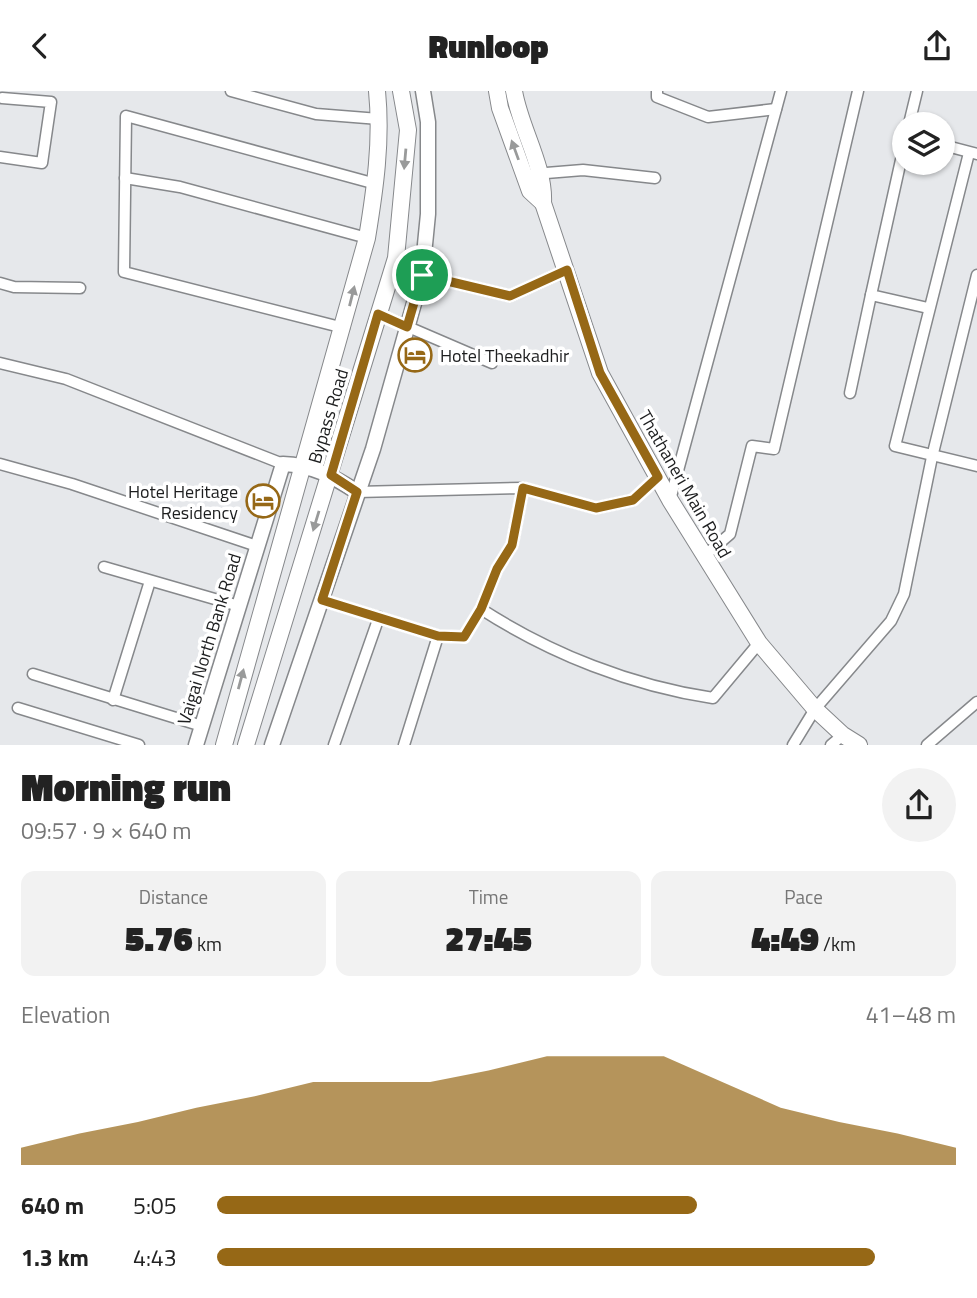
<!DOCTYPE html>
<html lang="en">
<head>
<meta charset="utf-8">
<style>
	:root { --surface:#fff; --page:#f2f2f2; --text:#222; --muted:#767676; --accent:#966816 }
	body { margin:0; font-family:"Titillium Web",sans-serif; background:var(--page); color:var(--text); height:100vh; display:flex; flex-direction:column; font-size:26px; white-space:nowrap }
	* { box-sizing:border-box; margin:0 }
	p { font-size:23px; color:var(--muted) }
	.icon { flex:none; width:38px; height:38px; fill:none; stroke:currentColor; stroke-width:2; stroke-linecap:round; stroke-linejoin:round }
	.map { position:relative; height:654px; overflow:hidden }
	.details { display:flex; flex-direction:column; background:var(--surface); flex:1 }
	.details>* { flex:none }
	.tools { position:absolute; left:892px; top:21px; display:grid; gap:14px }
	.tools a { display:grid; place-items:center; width:63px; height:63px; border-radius:50%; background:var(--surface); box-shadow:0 2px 5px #0004; font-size:35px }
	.pin { position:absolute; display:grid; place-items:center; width:60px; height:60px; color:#fff; margin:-30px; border:4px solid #fff; border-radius:50%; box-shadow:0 2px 7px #0007 }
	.round { display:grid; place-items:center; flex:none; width:74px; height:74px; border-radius:37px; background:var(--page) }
	.summary { display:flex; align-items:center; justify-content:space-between; height:119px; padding:0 21px }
	h1 { font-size:38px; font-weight:800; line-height:52px }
	.metrics { display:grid; grid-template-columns:repeat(3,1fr); gap:10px; height:119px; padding:7px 21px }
	.metrics div { display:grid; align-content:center; border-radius:14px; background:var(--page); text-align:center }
	.metrics b { font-size:35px; font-weight:800 }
	.metrics small { font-size:19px; font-weight:400 }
	.metrics p { font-size:19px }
	.chart { height:196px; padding:14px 21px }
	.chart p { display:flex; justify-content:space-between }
	.chart svg { width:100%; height:126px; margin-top:7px; fill:var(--accent); opacity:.7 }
	ul { padding:0 21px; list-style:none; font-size:23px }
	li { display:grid; grid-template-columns:112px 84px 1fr; align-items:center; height:52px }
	li i { height:18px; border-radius:9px; background:var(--accent) }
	header { display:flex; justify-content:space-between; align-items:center; height:91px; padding:0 21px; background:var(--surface); font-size:32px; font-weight:800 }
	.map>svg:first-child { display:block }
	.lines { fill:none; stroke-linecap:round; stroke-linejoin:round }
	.street-casing { stroke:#86888b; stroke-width:13 }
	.secondary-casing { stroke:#86888b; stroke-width:17 }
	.primary-casing { stroke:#86888b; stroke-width:18 }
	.street { stroke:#fff; stroke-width:10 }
	.secondary { stroke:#fff; stroke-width:14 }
	.primary { stroke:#fff; stroke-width:16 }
	.oneway { fill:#999a9a }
	.route-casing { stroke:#fff; stroke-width:14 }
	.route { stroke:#966816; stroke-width:9 }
	.labels { text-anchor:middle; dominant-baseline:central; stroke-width:7; stroke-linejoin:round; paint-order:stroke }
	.poi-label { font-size:18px; fill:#1d1e1f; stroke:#fff; text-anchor:start }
	.street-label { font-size:18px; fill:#1d1e1f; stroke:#fff }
</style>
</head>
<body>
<header><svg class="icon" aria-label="back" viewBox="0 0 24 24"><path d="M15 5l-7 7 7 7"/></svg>Runloop<svg class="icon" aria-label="share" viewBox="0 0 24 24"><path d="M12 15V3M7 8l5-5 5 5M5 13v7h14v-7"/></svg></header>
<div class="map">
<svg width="977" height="654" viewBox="0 0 977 654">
	<rect width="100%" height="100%" fill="#e6e8eb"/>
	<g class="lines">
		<defs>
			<g id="street">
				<path d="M231 0 316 23 379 28"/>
				<path d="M657 0V6L708 26 776 18"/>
				<path d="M909 33 917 0"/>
				<path d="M905 51 871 204 928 217"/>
				<path d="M943 54 977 63"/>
				<path d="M969 62 895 355 977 375"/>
				<path d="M0 66 42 72 51 11 2 7"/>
				<path d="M534 83 583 79 655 87"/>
				<path d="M125 87 180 96 367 147"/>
				<path d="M422 184 510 205 567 179"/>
				<path d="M0 192 14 196 80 197"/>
				<path d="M378 223 492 272"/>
				<path d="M344 237 124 181 126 25 376 93"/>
				<path d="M0 272 66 288 283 373"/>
				<path d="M850 302 871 204"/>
				<path d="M0 373 72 393 257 455"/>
				<path d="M357 401 523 397 596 417 633 409 658 386"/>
				<path d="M670 409 781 0"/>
				<path d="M703 466 730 443 752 355 774 358 858 0"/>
				<path d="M104 476 239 515"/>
				<path d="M322 509 438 545 464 546 481 518 497 478 512 454 523 397"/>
				<path d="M481 518C551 563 632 595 713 607L759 552"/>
				<path d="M33 583 202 635"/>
				<path d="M113 609 150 490"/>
				<path d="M18 617 139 654"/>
				<path d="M334 654 379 526"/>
				<path d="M404 654 438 545"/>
				<path d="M793 654 815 618 891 530 904 503 932 366 977 184"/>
				<path d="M831 654 843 644"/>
				<path d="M927 654 977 611"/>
			</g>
			<g id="secondary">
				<path d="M196 654 283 373C311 374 333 385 357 401"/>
				<path d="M272 654 373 358 422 184 428 123V31L423 0"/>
			</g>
			<g id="primary">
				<path d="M497 0 500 17 530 100 543 112"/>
				<path d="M514 0C520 37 545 75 543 112L600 282 670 409 759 552 815 618 843 644 859 654"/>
				<path d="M224 654 367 147C375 98 382 50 377 0"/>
				<path d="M246 654 396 167 408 39 401 0"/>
			</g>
		</defs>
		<use href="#street" class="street-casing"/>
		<use href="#secondary" class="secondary-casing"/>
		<use href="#primary" class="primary-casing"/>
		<use href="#street" class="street"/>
		<use href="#secondary" class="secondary"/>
		<use href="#primary" class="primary"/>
	</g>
	<defs><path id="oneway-solid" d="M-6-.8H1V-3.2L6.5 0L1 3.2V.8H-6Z" transform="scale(1.75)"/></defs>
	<g class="oneway">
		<use href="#oneway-solid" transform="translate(515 59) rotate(-110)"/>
		<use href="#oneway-solid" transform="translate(405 68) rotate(95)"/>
		<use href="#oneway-solid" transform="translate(352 205) rotate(-76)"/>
		<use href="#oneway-solid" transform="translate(316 430) rotate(107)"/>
		<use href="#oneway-solid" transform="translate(241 588) rotate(-75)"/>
	</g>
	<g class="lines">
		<defs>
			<path id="route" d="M567 179 600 282 658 386 633 409 596 417 523 397 512 454 497 478 481 518 464 546 438 545 322 509 357 401 331 384 378 223 407 236 422 184 510 205Z"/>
		</defs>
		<use href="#route" class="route-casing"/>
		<use href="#route" class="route"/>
	</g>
	<defs>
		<symbol id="hotel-ring" viewBox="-11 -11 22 22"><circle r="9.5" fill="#fff" stroke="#966816" stroke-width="1.5"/><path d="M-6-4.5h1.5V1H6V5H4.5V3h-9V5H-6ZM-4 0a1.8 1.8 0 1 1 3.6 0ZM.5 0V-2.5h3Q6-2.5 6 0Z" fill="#966816"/></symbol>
	</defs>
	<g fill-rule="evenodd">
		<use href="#hotel-ring" x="396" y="245" width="38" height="38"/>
		<use href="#hotel-ring" x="244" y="391" width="38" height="38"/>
	</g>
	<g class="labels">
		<g class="poi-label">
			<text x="440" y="264">Hotel Theekadhir</text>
			<text x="238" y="400" text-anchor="end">Hotel Heritage<tspan x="238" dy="21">Residency</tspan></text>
		</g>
		<g class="street-label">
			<text transform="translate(328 325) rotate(-73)">Bypass Road</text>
			<text transform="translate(685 393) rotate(60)">Thathaneri Main Road</text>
			<text transform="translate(209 548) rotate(-73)">Vaigai North Bank Road</text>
		</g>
	</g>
</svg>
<div class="tools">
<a><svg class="icon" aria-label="layers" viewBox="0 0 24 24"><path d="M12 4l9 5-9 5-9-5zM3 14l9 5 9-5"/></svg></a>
</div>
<div class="pin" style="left:422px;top:184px;background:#1e9e55"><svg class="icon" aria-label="arrive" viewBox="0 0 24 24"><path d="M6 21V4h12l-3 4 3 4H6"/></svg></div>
</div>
<section class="details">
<div class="summary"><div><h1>Morning run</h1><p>09:57 · 9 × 640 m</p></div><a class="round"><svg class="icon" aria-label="share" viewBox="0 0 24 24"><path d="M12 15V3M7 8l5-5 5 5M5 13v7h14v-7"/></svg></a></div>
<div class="metrics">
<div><p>Distance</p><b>5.76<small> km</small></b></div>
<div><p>Time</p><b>27:45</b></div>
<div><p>Pace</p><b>4:49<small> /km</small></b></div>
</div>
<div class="chart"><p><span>Elevation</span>41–48 m</p>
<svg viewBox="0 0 160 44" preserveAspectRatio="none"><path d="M0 44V38L10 33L20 29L30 24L40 20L50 15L60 15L70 15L80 11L90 6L100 6L110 6L120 15L130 24L140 29L150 33L160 38V44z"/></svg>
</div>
<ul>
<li><b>640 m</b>5:05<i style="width:65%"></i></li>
<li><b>1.3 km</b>4:43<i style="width:89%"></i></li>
</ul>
</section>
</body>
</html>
